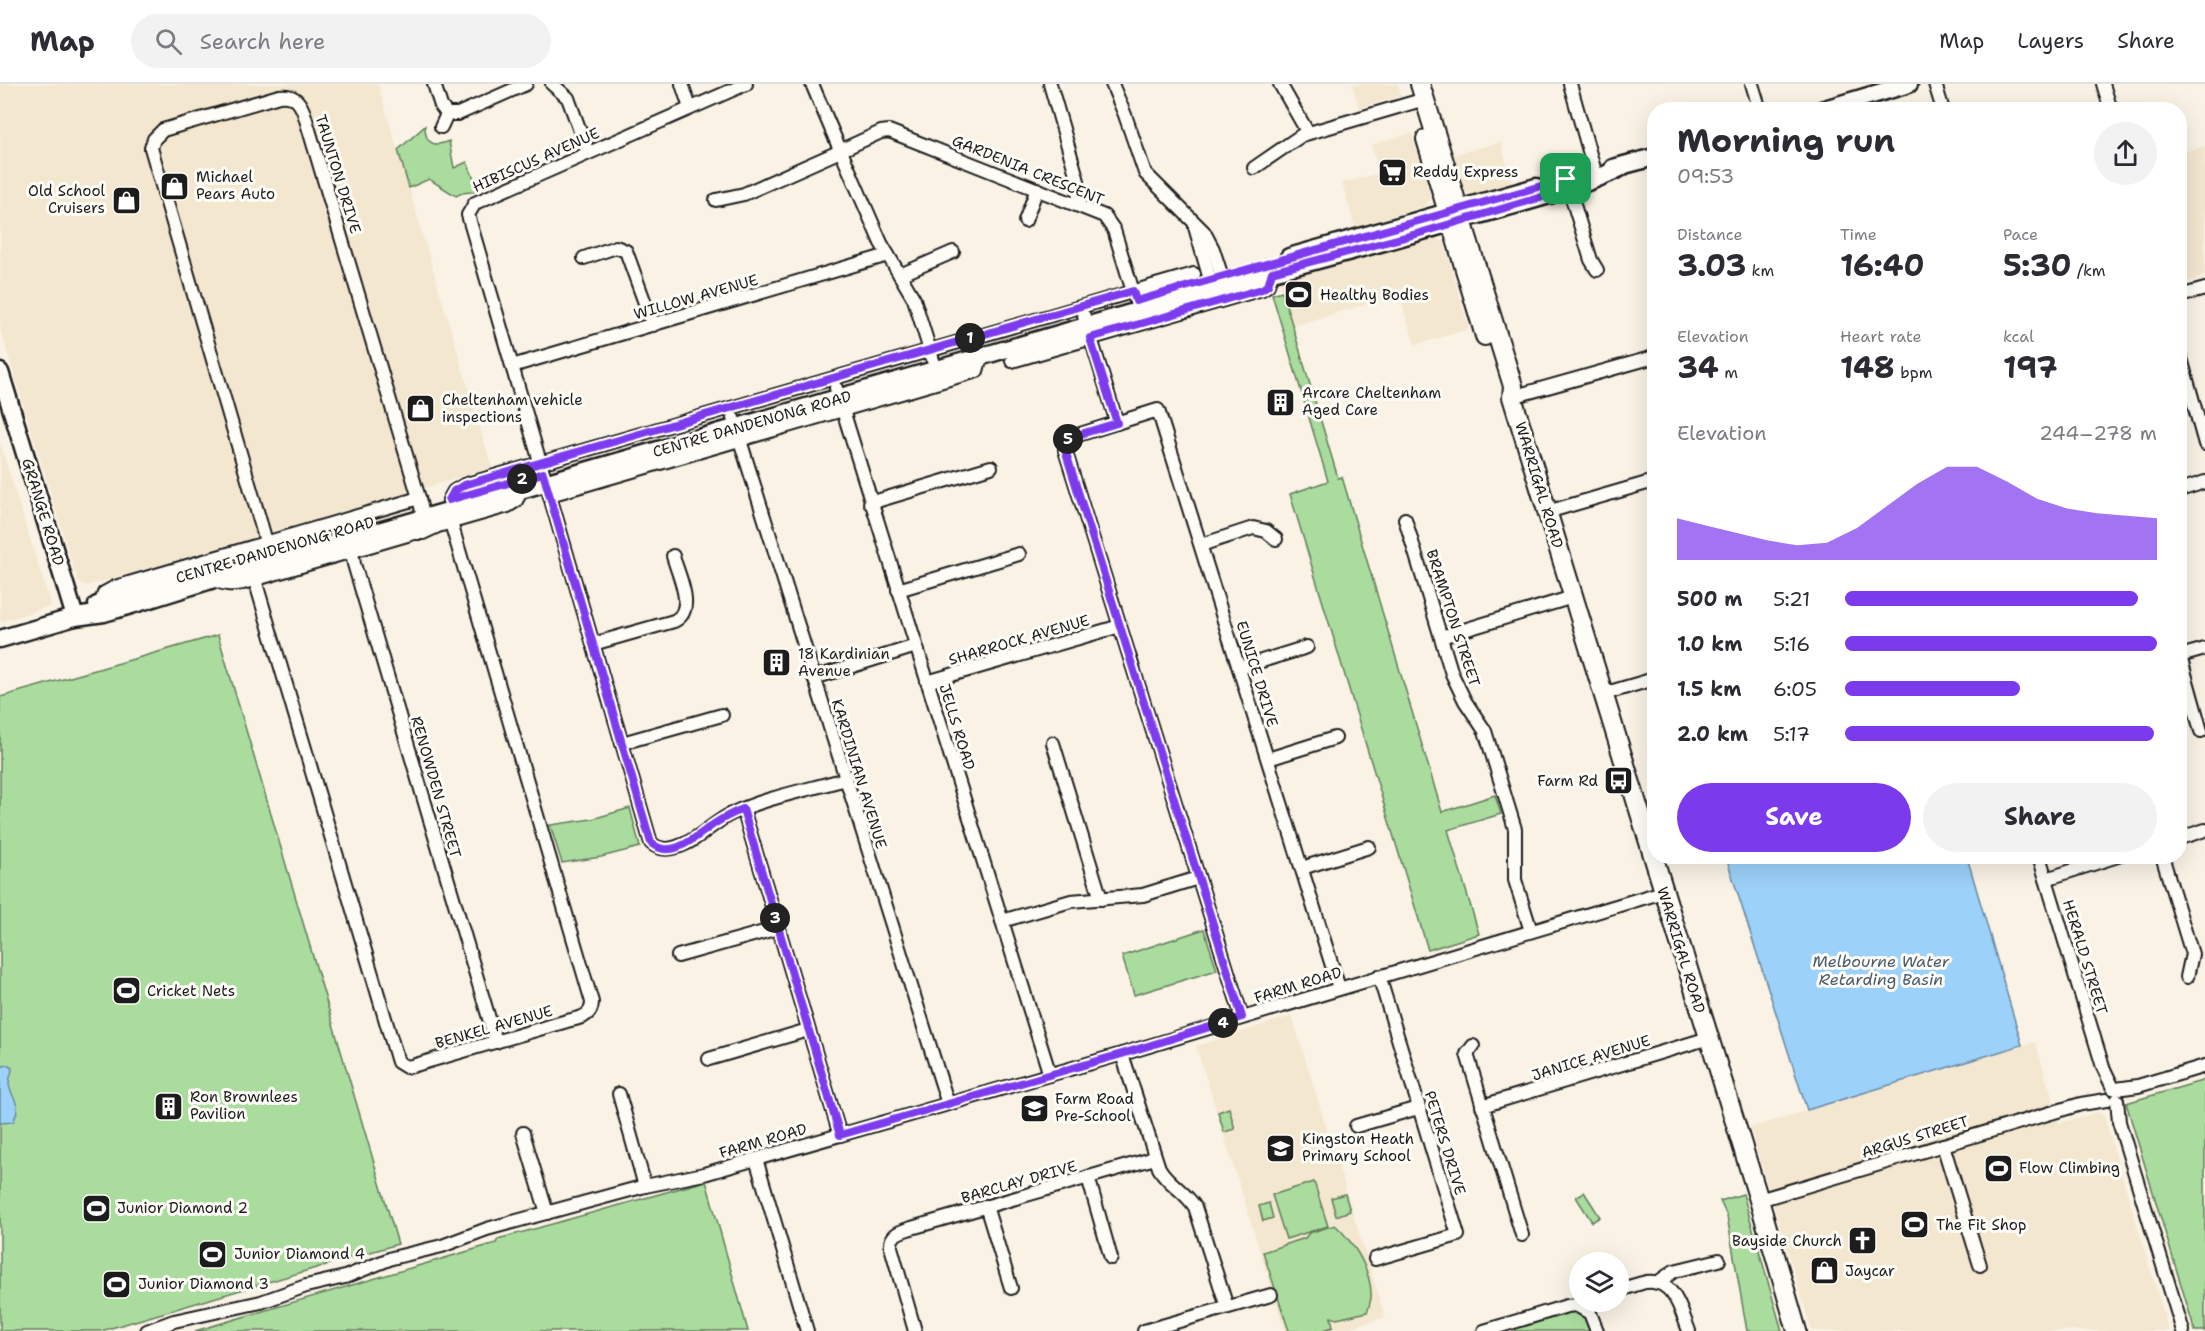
<!DOCTYPE html>
<html lang="en">
<head>
<meta charset="utf-8">
<style>
	:root { --surface:#fff; --page:#f2f2f3; --text:#2b2b33; --muted:#7c7c81; --line:#e1e1e2; --accent:#7c3aed }
	body { margin:0; font-family:"Shantell Sans",sans-serif; background:var(--page); color:var(--text); height:100vh; display:flex; flex-direction:column; font-size:22px; white-space:nowrap }
	* { box-sizing:border-box; margin:0 }
	p { font-size:20px; color:var(--muted) }
	.icon { flex:none; width:33px; height:33px; fill:none; stroke:currentColor; stroke-width:2; stroke-linecap:round; stroke-linejoin:round }
	.map { position:relative; flex:1; overflow:hidden }
	.drawer { position:absolute; left:1647px; top:18px; width:540px; height:762px; display:flex; flex-direction:column; background:var(--surface); border-radius:24px; box-shadow:0 6px 24px #0002 }
	.drawer>* { flex:none }
	.fabs { position:absolute; left:1569px; top:1168px; display:grid; gap:12px }
	.fabs a { display:grid; place-items:center; width:60px; height:60px; border-radius:50%; background:var(--surface); box-shadow:0 6px 24px #0002; font-size:30px }
	.pin { position:absolute; display:grid; place-items:center; width:51px; height:51px; color:#fff; margin:-26px; border-radius:12px; box-shadow:0 3px 9px #0006 }
	.km { position:absolute; width:30px; height:30px; margin:-15px; border-radius:50%; background:#222; color:#fff; font-size:16px; line-height:30px; text-align:center }
	.round { display:grid; place-items:center; flex:none; width:63px; height:63px; border-radius:32px; background:var(--page) }
	.headline { display:flex; align-items:center; justify-content:space-between; height:102px; padding:0 30px }
	h1 { font-size:33px; font-weight:700; line-height:45px }
	.stats { display:grid; grid-template-columns:repeat(3,1fr); gap:9px; height:102px; padding:6px 30px }
	.stats div { display:grid; align-content:center }
	.stats b { font-size:30px; font-weight:700 }
	.stats small { font-size:16px; font-weight:400 }
	.stats p { font-size:16px }
	.chart { height:168px; padding:12px 30px }
	.chart p { display:flex; justify-content:space-between }
	.chart svg { width:100%; height:108px; margin-top:6px; fill:var(--accent); opacity:.7 }
	.cta { display:flex; gap:12px; margin-top:auto; padding:12px 30px }
	.cta a { flex:1; height:69px; border-radius:36px; background:var(--accent); color:#fff; font-size:24px; font-weight:700; line-height:69px; text-align:center }
	.cta a+a { background:var(--page); color:var(--text) }
	ul { padding:0 30px; list-style:none; font-size:20px }
	li { display:grid; grid-template-columns:96px 72px 1fr; align-items:center; height:45px }
	li i { height:15px; border-radius:8px; background:var(--accent) }
	header { display:flex; align-items:center; gap:36px; box-sizing:border-box; height:84px; padding:0 30px; background:var(--surface); border-bottom:2px solid var(--line) }
	header strong { font-size:28px }
	nav { display:flex; gap:33px; margin-inline-start:auto; font-size:21px }
	.search { width:420px; height:54px; background:var(--page); display:flex; align-items:center; gap:15px; box-sizing:border-box; padding:0 21px; border-radius:33px; color:var(--muted); font-size:22px }
	.map>svg:first-child { display:block }
	.built { fill:#f4e7cf }
	.green { fill:#a9dc9d; stroke:#627c5c; stroke-width:1.5 }
	.water { fill:#9cd1fa; stroke:#6989a1; stroke-width:1.5 }
	.lines { fill:none; stroke-linecap:round; stroke-linejoin:round }
	.minor-casing { stroke:#1c1c1c; stroke-width:16 }
	.major-casing { stroke:#1c1c1c; stroke-width:21 }
	.highway-casing { stroke:#1c1c1c; stroke-width:22 }
	.minor { stroke:#fdfcf7; stroke-width:12 }
	.major { stroke:#fdfcf7; stroke-width:16 }
	.highway { stroke:#fdfcf7; stroke-width:18 }
	.route-casing { stroke:#fff; stroke-width:12 }
	.route { stroke:#7c3aed; stroke-width:8 }
	.labels { text-anchor:middle; dominant-baseline:central; stroke-width:6; stroke-linejoin:round; paint-order:stroke }
	.street-label { font-size:15px; fill:#1c1c1c; stroke:#fdfcf7 }
	.poi-label { font-size:15px; fill:#1c1c1c; stroke:#fdfcf7; text-anchor:start }
	.water-label { font-size:16px; font-style:italic; fill:#495b6a; stroke:#fdfcf7 }
</style>
</head>
<body>
<header>
<strong>Map</strong>
<div class="search"><svg class="icon" aria-label="search" viewBox="0 0 24 24"><circle cx="10" cy="10" r="6"/><path d="M15 15l6 6"/></svg>Search here</div>
<nav><a>Map</a><a>Layers</a><a>Share</a></nav>
</header>
<div class="map">
<svg width="2205" height="1247" viewBox="0 0 2205 1247">
	<rect width="100%" height="100%" fill="#f9f2e5"/>
	<filter id="ink" filterUnits="userSpaceOnUse"><feTurbulence type="fractalNoise" baseFrequency=".0167" numOctaves="2"/><feDisplacementMap in="SourceGraphic" scale="12" xChannelSelector="R" yChannelSelector="G"/><feConvolveMatrix kernelMatrix="1 2 1 2 8 2 1 2 1" color-interpolation-filters="sRGB"/></filter>
	<g filter="url(#ink)">
		<g class="built">
			<path d="M0 0H378L492 384 86 502 78 498 0 245Z"/>
			<path d="M1352 0H1398L1401 12 1359 24Z"/>
			<path d="M1412 49 1431 113 1426 122 1355 143 1342 99 1380 89 1371 61Z"/>
			<path d="M1501 58 1512 101 1476 111 1464 108 1452 71Z"/>
			<path d="M2205 62V192L2180 200V69Z"/>
			<path d="M1435 153 1444 158 1469 245 1415 261 1399 210 1293 242 1279 196Z"/>
			<path d="M0 359 51 522 0 538Z"/>
			<path d="M1292 932 1385 1233 1339 1247H1285L1196 962Z"/>
			<path d="M2035 958 2060 1039 2098 1028 2104 1032 2169 1247H1812L1750 1044Z"/>
		</g>
		<g class="green">
			<path d="M425 42C425 61 435 63 449 57L454 84 467 78 479 107 462 109 456 112 429 95 409 104 398 66Z"/>
			<path d="M1282 207 1338 394 1342 393 1442 728 1495 711 1501 730 1448 746 1479 850 1428 866 1290 410 1328 397 1272 210Z"/>
			<path d="M218 551 398 1160 101 1247H0V613Z"/>
			<path d="M630 724 640 763 601 773 562 779 550 741 592 735Z"/>
			<path d="M1204 845 1217 886 1134 911 1122 872Z"/>
			<path d="M2205 996V1247H2195L2126 1019Z"/>
			<path d="M1229 1024 1235 1045 1224 1048 1218 1028Z"/>
			<path d="M706 1097 748 1247H195L496 1159 498 1155Z"/>
			<path d="M1314 1098 1328 1142 1286 1155 1272 1111Z"/>
			<path d="M1584 1108 1600 1133 1592 1138 1576 1113Z"/>
			<path d="M1345 1110 1350 1127 1336 1132 1331 1114Z"/>
			<path d="M1743 1110 1782 1247H1747L1727 1132 1720 1117Z"/>
			<path d="M1269 1119 1273 1134 1263 1137 1259 1122Z"/>
			<path d="M1335 1141C1353 1157 1370 1184 1371 1209 1372 1215 1369 1222 1367 1228L1337 1235 1331 1233 1333 1243 1321 1247H1289L1263 1168 1305 1154 1309 1149Z"/>
			<path d="M1569 1227 1584 1228 1593 1247H1516L1515 1244Z"/>
		</g>
		<g class="water">
			<path d="M1726 773H1967L2022 961 1807 1026Z"/>
			<path d="M7 981 12 984C12 990 9 994 9 999 9 1013 24 1018 13 1038L0 1039V983Z"/>
		</g>
		<g class="lines">
			<defs>
				<g id="minor">
					<path d="M434 0 441 22 447 30"/>
					<path d="M552 0 568 14 588 69"/>
					<path d="M682 0 690 24"/>
					<path d="M746 0 475 119 468 131 651 759C659 766 667 766 677 763 698 757 713 738 733 729 768 713 808 706 845 695"/>
					<path d="M812 0 838 61"/>
					<path d="M1050 0 1078 97 1079 121"/>
					<path d="M1112 0 1125 31 1145 89 1204 148 1213 165 1225 202"/>
					<path d="M1280 0 1308 49"/>
					<path d="M1570 0 1597 95"/>
					<path d="M1752 0 1760 26"/>
					<path d="M1935 0 1943 26"/>
					<path d="M2103 0 2111 26"/>
					<path d="M447 30H458L526 0"/>
					<path d="M441 43 447 30"/>
					<path d="M846 64 881 48 889 47 1104 132 1114 146 1139 227"/>
					<path d="M843 72 881 159 914 215 936 286"/>
					<path d="M1254 84 1302 51 1425 15"/>
					<path d="M1566 95 1591 176 1597 186"/>
					<path d="M716 116 744 110 836 69"/>
					<path d="M1025 137 1037 105"/>
					<path d="M1195 143 1213 206"/>
					<path d="M584 174 616 163 626 167 653 241"/>
					<path d="M900 191 953 168"/>
					<path d="M2180 212 2205 205"/>
					<path d="M1084 232 1117 339"/>
					<path d="M2180 271 2205 360"/>
					<path d="M1012 277 1262 205 1268 201 1272 188"/>
					<path d="M512 282 888 171"/>
					<path d="M836 304 1050 991"/>
					<path d="M1512 313 1654 273"/>
					<path d="M733 334 948 1020"/>
					<path d="M2180 406 2205 398"/>
					<path d="M550 411 977 287 981 273"/>
					<path d="M449 416 454 407 464 401 1194 190"/>
					<path d="M870 419 991 383"/>
					<path d="M1547 428 1654 397"/>
					<path d="M1405 435 1452 590 1465 617 1485 647 1515 745V796L1531 847"/>
					<path d="M350 456 354 480 496 958"/>
					<path d="M1201 461 1253 444 1266 447 1276 455"/>
					<path d="M272 478 151 64 154 55 163 46 279 12C293 10 299 16 304 29L419 414C422 428 427 439 414 449"/>
					<path d="M213 495C223 501 232 501 243 499L414 449H423L438 442 508 422 516 417 522 406"/>
					<path d="M255 496 398 978 406 983 412 982 567 937C579 934 592 933 592 918L451 439"/>
					<path d="M898 506 1019 470"/>
					<path d="M101 519 104 509 115 503 419 414"/>
					<path d="M1441 553 1573 513"/>
					<path d="M593 560 674 537C697 526 678 491 673 472"/>
					<path d="M2180 572 2201 647"/>
					<path d="M2180 572 2205 565"/>
					<path d="M1239 584 1307 563"/>
					<path d="M814 594 916 562"/>
					<path d="M927 598 1120 542"/>
					<path d="M1603 610 1654 595"/>
					<path d="M622 659 722 631"/>
					<path d="M1053 659 1101 815"/>
					<path d="M1268 675 1335 654"/>
					<path d="M743 725 840 1051"/>
					<path d="M2180 754 2205 746"/>
					<path d="M2039 772 2103 983 2113 1004"/>
					<path d="M2162 772 2192 870 2187 893"/>
					<path d="M1302 784 1369 763"/>
					<path d="M2046 795 2118 772"/>
					<path d="M1002 837 1071 817 1143 811 1198 794"/>
					<path d="M678 872 778 844"/>
					<path d="M1242 933 1065 366 1066 358 1071 353 1158 326 1339 904"/>
					<path d="M1473 962 1467 970 1522 1151"/>
					<path d="M1122 970 1159 1084C1168 1100 1185 1107 1195 1123L1227 1223"/>
					<path d="M709 975 808 946"/>
					<path d="M2116 1005 2138 1002 2205 982"/>
					<path d="M619 1010 645 1102"/>
					<path d="M2117 1016 2119 1038 2183 1247"/>
					<path d="M1482 1022 1709 954"/>
					<path d="M1356 1042 1418 1024"/>
					<path d="M523 1049 547 1129"/>
					<path d="M1943 1061 1980 1181"/>
					<path d="M756 1075 807 1247"/>
					<path d="M1088 1093 1111 1174"/>
					<path d="M1759 1116 2081 1020 2106 1016"/>
					<path d="M986 1122 1011 1204"/>
					<path d="M1375 1175 1458 1151 1379 892"/>
					<path d="M1657 1199 1674 1187 1719 1176"/>
					<path d="M1618 1206C1627 1204 1637 1200 1646 1198 1674 1194 1681 1227 1689 1247"/>
					<path d="M147 1247 174 1237 261 1218 306 1202 345 1193 392 1174 442 1162 487 1145 645 1102 704 1090 1122 970 1663 808"/>
					<path d="M915 1247 891 1163C890 1151 899 1148 908 1145L1155 1074"/>
					<path d="M1144 1247 1271 1211"/>
					<path d="M1484 1247 1567 1222 1576 1221 1590 1229 1597 1247"/>
				</g>
				<g id="major">
					<path d="M1821 26 1909 0"/>
					<path d="M1613 84 1654 73"/>
					<path d="M1289 173 1536 103"/>
					<path d="M0 288 75 533"/>
					<path d="M97 521 204 487"/>
					<path d="M0 555 75 533 104 529 128 522 227 491 1272 188C1340 171 1408 151 1475 132 1525 118 1576 106 1622 83"/>
				</g>
				<g id="highway">
					<path d="M1420 0 1513 302 1512 313 1759 1116 1797 1247"/>
					<path d="M1426 55 1485 252"/>
				</g>
			</defs>
			<use href="#minor" class="minor-casing"/>
			<use href="#major" class="major-casing"/>
			<use href="#highway" class="highway-casing"/>
			<use href="#minor" class="minor"/>
			<use href="#major" class="major"/>
			<use href="#highway" class="highway"/>
		</g>
	</g>
	<g class="lines" filter="url(#ink)">
		<defs>
			<path id="route" d="M1566 95 1569 105 1420 149 1272 188 1268 201 1262 205 1090 254 1117 339 1071 353 1066 358 1065 366 1242 933 1122 970 840 1051 743 725C733 729 723 734 714 740 696 752 672 777 651 759L543 389 449 416 454 407 464 401 1133 207 1136 217Z"/>
		</defs>
		<use href="#route" class="route-casing"/>
		<use href="#route" class="route"/>
	</g>
	<defs>
		<symbol id="supermarket-square" viewBox="-11 -11 22 22"><rect x="-9" y="-9" width="18" height="18" rx="4" fill="#1c1c1c" stroke="#fdfcf7"/><path d="M-6-5.5h2.5l.6 2H6L4.5 2H-2.5L-4.4-4H-6ZM-1.5 3.2a1.3 1.3 0 1 0 .1 0ZM3 3.2a1.3 1.3 0 1 0 .1 0Z" fill="#fff"/></symbol>
		<symbol id="shop-square" viewBox="-11 -11 22 22"><rect x="-9" y="-9" width="18" height="18" rx="4" fill="#1c1c1c" stroke="#fdfcf7"/><path d="M-5-2.5h2.3a2.7 3.5 0 0 1 5.4 0H5L5.5 6h-11ZM-1.5-2.5h3a1.5 2.3 0 0 0-3 0Z" fill="#fff"/></symbol>
		<symbol id="stadium-square" viewBox="-11 -11 22 22"><rect x="-9" y="-9" width="18" height="18" rx="4" fill="#1c1c1c" stroke="#fdfcf7"/><path d="M0-5a6.5 5 0 1 0 0 10a6.5 5 0 1 0 0-10ZM-3.5-1.8h7v3.6h-7Z" fill="#fff"/></symbol>
		<symbol id="building-square" viewBox="-11 -11 22 22"><rect x="-9" y="-9" width="18" height="18" rx="4" fill="#1c1c1c" stroke="#fdfcf7"/><path d="M-4-6H4V6H1V3H-1V6H-4ZM-2.5-4.3h1.7v1.8h-1.7ZM.8-4.3h1.7v1.8H.8ZM-2.5-1h1.7V.8h-1.7ZM.8-1h1.7V.8H.8Z" fill="#fff"/></symbol>
		<symbol id="bus-square" viewBox="-11 -11 22 22"><rect x="-9" y="-9" width="18" height="18" rx="4" fill="#1c1c1c" stroke="#fdfcf7"/><path d="M-5-6H5V4H4V6H2V4H-2V6H-4V4H-5ZM-3.5-4V0h7V-4ZM-3.5 1.2v1.5H-2V1.2ZM2 1.2v1.5H3.5V1.2Z" fill="#fff"/></symbol>
		<symbol id="school-square" viewBox="-11 -11 22 22"><rect x="-9" y="-9" width="18" height="18" rx="4" fill="#1c1c1c" stroke="#fdfcf7"/><path d="M0-5L7-2L0 1L-7-2ZM-4 1L0 2.5L4 1V4Q0 6-4 4Z" fill="#fff"/></symbol>
		<symbol id="church-square" viewBox="-11 -11 22 22"><rect x="-9" y="-9" width="18" height="18" rx="4" fill="#1c1c1c" stroke="#fdfcf7"/><path d="M-1.2-6h2.4v3.5h3.3v2.4h-3.3V6h-2.4V-.1h-3.3v-2.4h3.3Z" fill="#fff"/></symbol>
	</defs>
	<g fill-rule="evenodd">
		<use href="#supermarket-square" x="1376" y="72" width="33" height="33"/>
		<use href="#shop-square" x="158" y="86" width="33" height="33"/>
		<use href="#shop-square" x="110" y="100" width="33" height="33"/>
		<use href="#stadium-square" x="1282" y="194" width="33" height="33"/>
		<use href="#building-square" x="1264" y="302" width="33" height="33"/>
		<use href="#shop-square" x="404" y="308" width="33" height="33"/>
		<use href="#building-square" x="760" y="562" width="33" height="33"/>
		<use href="#bus-square" x="1602" y="680" width="33" height="33"/>
		<use href="#stadium-square" x="110" y="890" width="33" height="33"/>
		<use href="#building-square" x="152" y="1006" width="33" height="33"/>
		<use href="#school-square" x="1018" y="1008" width="33" height="33"/>
		<use href="#school-square" x="1264" y="1048" width="33" height="33"/>
		<use href="#stadium-square" x="1982" y="1068" width="33" height="33"/>
		<use href="#stadium-square" x="80" y="1108" width="33" height="33"/>
		<use href="#stadium-square" x="1898" y="1124" width="33" height="33"/>
		<use href="#church-square" x="1846" y="1140" width="33" height="33"/>
		<use href="#stadium-square" x="196" y="1154" width="33" height="33"/>
		<use href="#shop-square" x="1808" y="1170" width="33" height="33"/>
		<use href="#stadium-square" x="100" y="1184" width="33" height="33"/>
	</g>
	<g class="labels">
		<g class="street-label">
			<text transform="translate(536 76) rotate(-24)">HIBISCUS AVENUE</text>
			<text transform="translate(1028 86) rotate(22)">GARDENIA CRESCENT</text>
			<text transform="translate(338 90) rotate(73)">TAUNTON DRIVE</text>
			<text transform="translate(696 213) rotate(-16)">WILLOW AVENUE</text>
			<text transform="translate(752 340) rotate(-16)">CENTRE DANDENONG ROAD</text>
			<text transform="translate(1539 401) rotate(73)">WARRIGAL ROAD</text>
			<text transform="translate(43 428) rotate(73)">GRANGE ROAD</text>
			<text transform="translate(275 466) rotate(-16)">CENTRE DANDENONG ROAD</text>
			<text transform="translate(1453 534) rotate(72)">BRAMPTON STREET</text>
			<text transform="translate(1019 556) rotate(-16)">SHARROCK AVENUE</text>
			<text transform="translate(1257 590) rotate(73)">EUNICE DRIVE</text>
			<text transform="translate(957 643) rotate(73)">JELLS ROAD</text>
			<text transform="translate(859 690) rotate(73)">KARDINIAN AVENUE</text>
			<text transform="translate(436 703) rotate(74)">RENOWDEN STREET</text>
			<text transform="translate(1681 866) rotate(73)">WARRIGAL ROAD</text>
			<text transform="translate(2085 873) rotate(73)">HERALD STREET</text>
			<text transform="translate(1298 901) rotate(-17)">FARM ROAD</text>
			<text transform="translate(494 943) rotate(-16)">BENKEL AVENUE</text>
			<text transform="translate(1591 974) rotate(-17)">JANICE AVENUE</text>
			<text transform="translate(1915 1053) rotate(-17)">ARGUS STREET</text>
			<text transform="translate(763 1057) rotate(-16)">FARM ROAD</text>
			<text transform="translate(1445 1059) rotate(73)">PETERS DRIVE</text>
			<text transform="translate(1019 1098) rotate(-16)">BARCLAY DRIVE</text>
		</g>
		<g class="poi-label">
			<text x="1413" y="88">Reddy Express</text>
			<text x="196" y="93">Michael<tspan x="196" dy="17">Pears Auto</tspan></text>
			<text x="105" y="107" text-anchor="end">Old School<tspan x="105" dy="17">Cruisers</tspan></text>
			<text x="1320" y="211">Healthy Bodies</text>
			<text x="1302" y="309">Arcare Cheltenham<tspan x="1302" dy="17">Aged Care</tspan></text>
			<text x="442" y="316">Cheltenham vehicle<tspan x="442" dy="17">inspections</tspan></text>
			<text x="798" y="570">18 Kardinian<tspan x="798" dy="17">Avenue</tspan></text>
			<text x="1598" y="697" text-anchor="end">Farm Rd</text>
			<text x="147" y="907">Cricket Nets</text>
			<text x="190" y="1013">Ron Brownlees<tspan x="190" dy="17">Pavilion</tspan></text>
			<text x="1055" y="1015">Farm Road<tspan x="1055" dy="17">Pre-School</tspan></text>
			<text x="1302" y="1055">Kingston Heath<tspan x="1302" dy="17">Primary School</tspan></text>
			<text x="2019" y="1084">Flow Climbing</text>
			<text x="117" y="1124">Junior Diamond 2</text>
			<text x="1936" y="1141">The Fit Shop</text>
			<text x="1842" y="1157" text-anchor="end">Bayside Church</text>
			<text x="234" y="1170">Junior Diamond 4</text>
			<text x="1845" y="1187">Jaycar</text>
			<text x="138" y="1200">Junior Diamond 3</text>
		</g>
		<g class="water-label">
			<text x="1881" y="877">Melbourne Water<tspan x="1881" dy="18">Retarding Basin</tspan></text>
		</g>
	</g>
</svg>
<div class="fabs">
<a><svg class="icon" aria-label="layers" viewBox="0 0 24 24"><path d="M12 4l9 5-9 5-9-5zM3 14l9 5 9-5"/></svg></a>
</div>
<div class="pin" style="left:1566px;top:95px;background:#1e9e55"><svg class="icon" aria-label="arrive" viewBox="0 0 24 24"><path d="M6 21V4h12l-3 4 3 4H6"/></svg></div>
<b class="km" style="left:970px;top:254px">1</b>
<b class="km" style="left:522px;top:395px">2</b>
<b class="km" style="left:775px;top:834px">3</b>
<b class="km" style="left:1223px;top:939px">4</b>
<b class="km" style="left:1068px;top:355px">5</b>
<section class="drawer">
<div class="headline"><div><h1>Morning run</h1><p>09:53</p></div><a class="round"><svg class="icon" aria-label="share" viewBox="0 0 24 24"><path d="M12 15V3M7 8l5-5 5 5M5 13v7h14v-7"/></svg></a></div>
<div class="stats">
<div><p>Distance</p><b>3.03<small> km</small></b></div>
<div><p>Time</p><b>16:40</b></div>
<div><p>Pace</p><b>5:30<small> /km</small></b></div>
</div>
<div class="stats">
<div><p>Elevation</p><b>34<small> m</small></b></div>
<div><p>Heart rate</p><b>148<small> bpm</small></b></div>
<div><p>kcal</p><b>197</b></div>
</div>
<div class="chart"><p><span>Elevation</span>244–278 m</p>
<svg viewBox="0 0 160 44" preserveAspectRatio="none"><path d="M0 44V27L10 30L20 33L30 36L40 38L50 37L60 31L70 22L80 13L90 6L100 6L110 12L120 19L130 23L140 25L150 26L160 27V44z"/></svg>
</div>
<ul>
<li><b>500 m</b>5:21<i style="width:94%"></i></li>
<li><b>1.0 km</b>5:16<i style="width:100%"></i></li>
<li><b>1.5 km</b>6:05<i style="width:56%"></i></li>
<li><b>2.0 km</b>5:17<i style="width:99%"></i></li>
</ul>
<div class="cta"><a>Save</a><a>Share</a></div>
</section>
</div>
</body>
</html>
